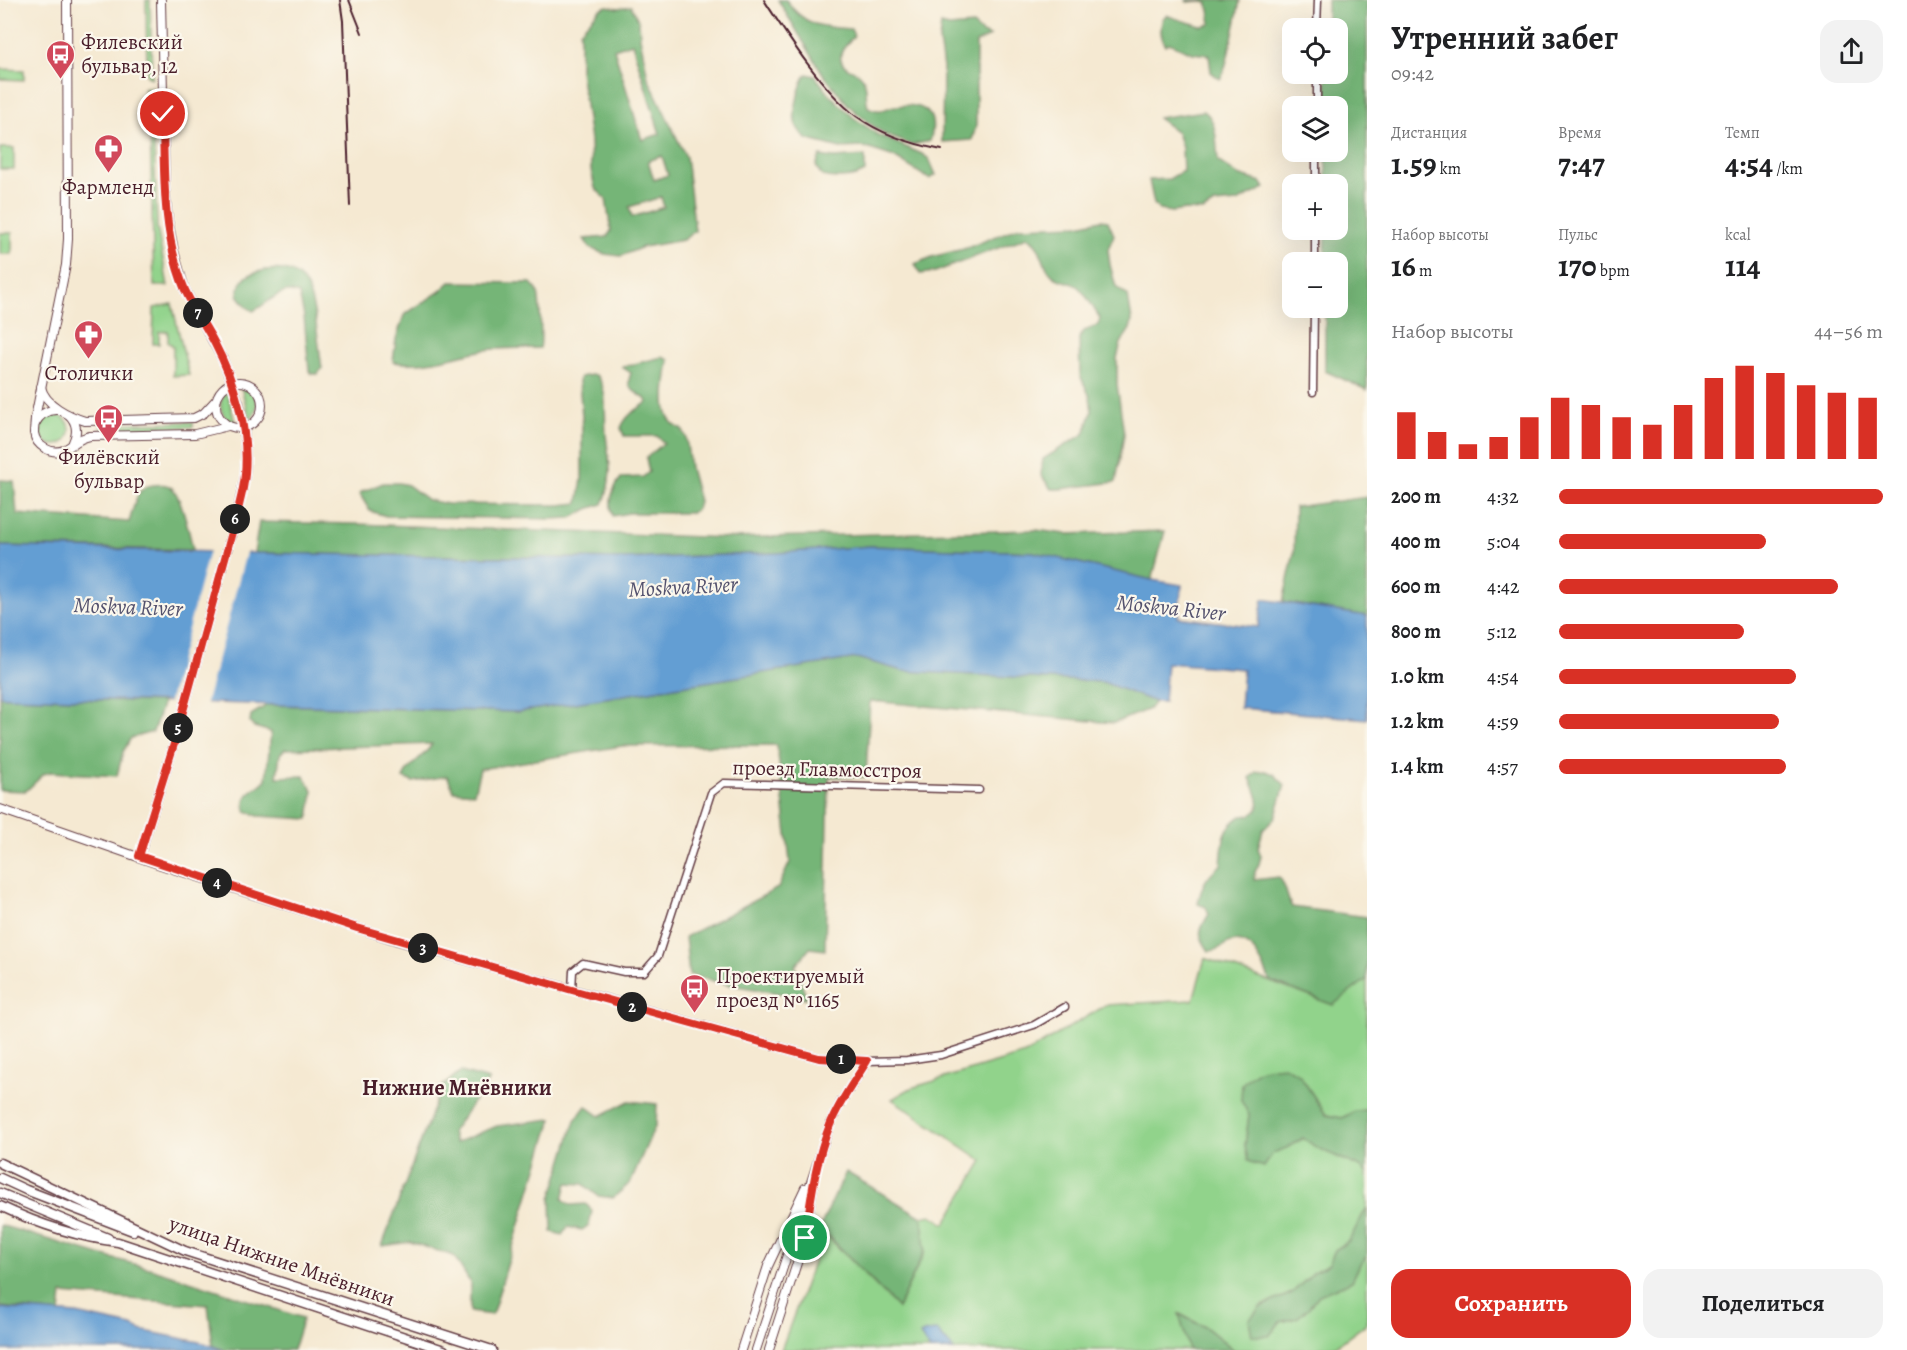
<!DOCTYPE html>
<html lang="ru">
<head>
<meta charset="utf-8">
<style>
	:root { --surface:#fff; --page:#f2f2f2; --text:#202124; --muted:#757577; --accent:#d93025 }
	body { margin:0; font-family:Alegreya,serif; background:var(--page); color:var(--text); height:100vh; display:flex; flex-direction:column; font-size:22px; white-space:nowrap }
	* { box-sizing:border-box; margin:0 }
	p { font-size:20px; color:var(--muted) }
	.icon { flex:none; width:33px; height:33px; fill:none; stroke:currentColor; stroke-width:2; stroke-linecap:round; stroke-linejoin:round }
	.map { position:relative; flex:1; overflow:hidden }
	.panel { display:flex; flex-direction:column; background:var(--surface); width:540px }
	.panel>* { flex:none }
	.fabs { position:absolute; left:1282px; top:18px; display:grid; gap:12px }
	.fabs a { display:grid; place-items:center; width:66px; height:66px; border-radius:12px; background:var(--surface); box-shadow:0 6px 24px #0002; font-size:30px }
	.pin { position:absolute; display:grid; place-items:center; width:51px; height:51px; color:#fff; margin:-26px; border:3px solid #fff; border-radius:50%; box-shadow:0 2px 6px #0007 }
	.km { position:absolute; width:30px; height:30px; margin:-15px; border-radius:50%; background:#222; color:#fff; font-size:16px; line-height:30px; text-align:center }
	.round { display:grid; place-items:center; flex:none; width:63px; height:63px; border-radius:18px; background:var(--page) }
	.summary { display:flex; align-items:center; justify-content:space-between; height:102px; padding:0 24px }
	h1 { font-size:33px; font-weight:700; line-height:45px }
	.figures { display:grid; grid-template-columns:repeat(3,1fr); gap:9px; height:102px; padding:6px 24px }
	.figures div { display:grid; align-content:center }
	.figures b { font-size:30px; font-weight:700 }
	.figures small { font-size:16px; font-weight:400 }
	.figures p { font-size:16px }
	.chart { height:168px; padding:12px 24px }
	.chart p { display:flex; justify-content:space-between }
	.chart svg { width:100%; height:108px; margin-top:6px; stroke:var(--accent); stroke-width:6 }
	.cta { display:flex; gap:12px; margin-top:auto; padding:12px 24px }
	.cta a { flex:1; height:69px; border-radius:18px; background:var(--accent); color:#fff; font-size:24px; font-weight:700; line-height:69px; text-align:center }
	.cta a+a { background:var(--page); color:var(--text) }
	ul { padding:0 24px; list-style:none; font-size:20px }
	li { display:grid; grid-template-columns:96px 72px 1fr; align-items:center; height:45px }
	li i { height:15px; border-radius:8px; background:var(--accent) }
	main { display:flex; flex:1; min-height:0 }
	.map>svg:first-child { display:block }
	.green { fill:#91d38b; stroke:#6e795b; stroke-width:1.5 }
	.forest { fill:#74b577; stroke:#5f6a51; stroke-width:1.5; fill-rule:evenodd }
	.water { fill:#649ed3; stroke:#575e7f; stroke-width:1.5 }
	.pier { fill:#f5e9d2 }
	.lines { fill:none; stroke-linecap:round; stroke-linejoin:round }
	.minor-casing { stroke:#643d44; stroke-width:9 }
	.tertiary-casing { stroke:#643d44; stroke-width:10 }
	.secondary-casing { stroke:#643d44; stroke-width:11 }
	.minor { stroke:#fff; stroke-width:6 }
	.tertiary { stroke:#fff; stroke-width:8 }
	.secondary { stroke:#fff; stroke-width:8 }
	.rail { stroke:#4a1f2b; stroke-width:2 }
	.route-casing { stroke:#fff; stroke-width:12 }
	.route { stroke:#d93025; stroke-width:8 }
	.labels { text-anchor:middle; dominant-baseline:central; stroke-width:4.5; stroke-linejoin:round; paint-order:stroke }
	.poi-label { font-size:21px; fill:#4a1f2b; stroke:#fbf7ec }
	.street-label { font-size:21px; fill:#4a1f2b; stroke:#fbf7ec }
	.water-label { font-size:22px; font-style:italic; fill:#54526e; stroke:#fbf7ec }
	.neighbourhood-label { font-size:22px; font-weight:bold; fill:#4a1f2b; stroke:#fbf7ec }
</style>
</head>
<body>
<main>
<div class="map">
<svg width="1367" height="1350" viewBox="0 0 1367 1350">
	<rect width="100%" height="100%" fill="#fbf7ec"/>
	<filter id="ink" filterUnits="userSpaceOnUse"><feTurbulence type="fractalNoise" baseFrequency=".0167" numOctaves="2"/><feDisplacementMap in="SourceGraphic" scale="12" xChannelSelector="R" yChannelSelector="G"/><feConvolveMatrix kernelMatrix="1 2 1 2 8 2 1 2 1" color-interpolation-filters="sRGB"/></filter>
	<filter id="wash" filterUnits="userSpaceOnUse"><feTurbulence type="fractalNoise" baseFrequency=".008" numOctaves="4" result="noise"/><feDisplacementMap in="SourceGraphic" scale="24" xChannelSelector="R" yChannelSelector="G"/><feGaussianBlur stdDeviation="1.35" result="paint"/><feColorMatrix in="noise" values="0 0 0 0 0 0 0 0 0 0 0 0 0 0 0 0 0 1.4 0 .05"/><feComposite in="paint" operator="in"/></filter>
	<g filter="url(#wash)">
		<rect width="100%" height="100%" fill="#f5e9d2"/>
		<g class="green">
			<path d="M146 0H150L152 78 147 76Z"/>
			<path d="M0 69 24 70V80L0 79Z"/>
			<path d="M146 88H152L157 227 168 286H154L149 91 144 90Z"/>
			<rect x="0" y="148" width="14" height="21"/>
			<rect x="0" y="233" width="12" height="21"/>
			<path d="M172 304 189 375 173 376V347L171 344 168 343V331L159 332V344H153L154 308Z"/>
			<path d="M241 387C258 392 262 407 250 420Z"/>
			<path d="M227 391 235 423C220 418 216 403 227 391Z"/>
			<circle cx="55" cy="430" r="15"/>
			<path d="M193 422V427L101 429V424Z"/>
			<path d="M1205 958 1333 1005 1367 979V1110L1355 1111 1342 1118 1326 1115 1299 1074 1241 1100 1249 1115 1245 1146C1275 1154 1276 1155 1303 1137L1316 1147 1362 1168 1367 1173V1207L1349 1241 1335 1250 1329 1264 1315 1271 1292 1293 1260 1307 1269 1336 1280 1322 1297 1318 1309 1307 1319 1295 1352 1281 1360 1264 1367 1256V1323L1335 1347 1307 1350H1234L1208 1329 1180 1314 1189 1350H781L824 1233 898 1308 925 1251 922 1217 931 1215 945 1224 983 1161 892 1099 911 1088 1025 1054 1106 1005 1193 1000Z"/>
		</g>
		<g class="forest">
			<path d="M778 0H786C804 26 821 27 851 29L854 36C846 44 832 58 848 68 854 72 859 71 863 78 868 86 865 98 868 107 872 109 877 111 882 110 887 109 891 106 896 106 923 102 939 112 930 141L912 145 886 135 869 123 849 106 823 74Z"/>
			<path d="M1186 0H1240C1237 18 1233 34 1229 52 1226 62 1226 70 1220 79L1211 72 1209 55 1193 53 1169 43 1165 45C1160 35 1160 28 1163 18L1167 15C1169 17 1198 25 1201 26 1203 26 1210 24 1211 24L1208 3 1199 1 1187 2Z"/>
			<path d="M1327 0H1367V390L1325 371V308H1338V262H1325L1326 230H1338V184H1326V152H1338V106H1326V74H1338V28H1327Z"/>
			<path d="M607 6 618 8 631 6 639 22 640 37 648 78 686 157 695 231 683 240 643 247 621 256 604 254 590 248 584 239 607 237 611 231 606 199 595 188 591 170 590 140 580 70V31L600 9ZM632 43 660 134 642 140 614 49ZM662 156 668 175 654 180 648 161ZM661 197 664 207 632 217 629 207Z"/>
			<path d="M941 25 949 27 973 25 982 33 990 36 976 43V126L972 140 942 142 943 68 939 41Z"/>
			<path d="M807 74 815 76 830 95 853 117 878 135 922 154 929 159 936 175 929 179 894 157 879 152 863 147 840 148 806 139C802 134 797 129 795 122 793 112 800 81 807 74Z"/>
			<path d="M1204 111C1218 121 1216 144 1218 161L1238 175 1261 182 1265 188 1237 202 1214 204 1203 211 1186 210 1172 212 1159 210 1154 204 1149 180 1169 179 1183 171 1182 148 1177 132 1158 118Z"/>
			<path d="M820 156 834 158 865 156V172C853 179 835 179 822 176L816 166Z"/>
			<path d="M1101 220 1108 221 1114 235 1108 249 1110 265 1116 287 1128 296 1132 321 1130 329 1121 343 1117 358V384L1124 434 1116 482 1059 489H1051L1041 475 1043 459 1084 434 1092 412 1090 397 1080 375 1079 338 1084 331 1098 325 1100 318C1094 310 1085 292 1078 287 1066 278 1057 285 1047 268 1040 256 1041 244 1027 237L935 272 920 274 915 264 932 257 967 248 1019 227 1078 225Z"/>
			<path d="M266 270C278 269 292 269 301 279 316 293 318 346 322 368L318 374H311L309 371 304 316 299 294C279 286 269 304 253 311L247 307 238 295C239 277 250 273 266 270Z"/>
			<path d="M450 282 531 283C532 284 536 289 537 290 540 295 542 342 540 348 520 349 499 347 480 351 450 357 423 367 393 362L396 339 404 315 439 292Z"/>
			<path d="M662 357 669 360C667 380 656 421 682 429L686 437 690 468 699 501 697 509 691 513H629L613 516C608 503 612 489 621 478L643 477 649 472 646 458 664 443 657 436H624L621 428C626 415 637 409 648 402 639 390 623 393 631 373L622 367Z"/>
			<path d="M592 375H596C609 388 604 417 606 434 607 447 610 459 610 472 609 483 608 494 603 504L588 509 571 518 551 519 386 516 370 511 359 493 383 483H399L408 485 428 500 448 504 559 505 578 503 582 479V416L579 381 580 377Z"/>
			<path d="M0 480 14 481 17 514 129 522C132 513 134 503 138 495 141 488 146 486 153 485 158 484 167 484 171 487 182 495 190 536 193 550L0 546Z"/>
			<path d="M1367 497V616L1283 602 1294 553 1295 507Z"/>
			<path d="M259 522 357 524 729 538 1036 530 1066 534 1165 531 1152 580 1033 552 871 546 777 553 623 559 254 553Z"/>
			<path d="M857 658 903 671 1103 682 1155 702 1149 709 1114 723 870 701 866 777H829L825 950 810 948 795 966 807 998 731 985 689 975 685 937 778 888 790 862 777 745 622 746 480 769 474 793 454 791 447 776 413 782 403 778C409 763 423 759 432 744L285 749 280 754 277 777 304 776 313 791 309 819 258 816 246 811C241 790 256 792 266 779L271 732 254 727 250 723 251 715 267 705 518 712Z"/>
			<path d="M0 696 9 697 163 702 153 732 131 738 123 752 117 776 50 772 44 774 26 791 0 790Z"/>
			<path d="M1265 771 1274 774 1285 785 1275 818 1263 830 1258 848 1261 856 1259 864 1255 872 1254 880 1279 877C1287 886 1286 897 1292 907L1367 917V979L1333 1005 1270 981C1264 967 1253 936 1231 942 1222 944 1221 951 1209 951 1197 934 1198 932 1209 914L1206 907 1198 904C1201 887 1206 875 1221 865 1223 844 1221 829 1241 816 1269 816 1257 794 1250 778L1256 772Z"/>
			<path d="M1284 1066 1299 1074 1326 1115 1342 1118 1355 1111 1367 1110V1173L1362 1168 1316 1147 1303 1138 1289 1147 1273 1153 1264 1167 1248 1161 1245 1146 1249 1115 1241 1100 1242 1084C1257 1068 1262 1068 1284 1066Z"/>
			<path d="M461 1072 489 1080 452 1132 455 1143 497 1126 552 1119 492 1315 470 1312V1282L454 1256 410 1242 382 1246 441 1087Z"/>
			<path d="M629 1101 657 1104 656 1124 630 1183 613 1198 598 1196 583 1184 567 1183 563 1199 571 1205 586 1204 592 1211 589 1225 582 1230 568 1227 562 1235 552 1232 551 1199 575 1120 586 1106 600 1116Z"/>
			<path d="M846 1172 922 1217 925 1250 898 1308 820 1227Z"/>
			<path d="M1367 1207V1256L1360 1264 1352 1281 1319 1295 1309 1307 1297 1318 1280 1322 1269 1336H1252L1249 1320 1260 1307 1292 1293 1315 1271 1329 1264 1335 1250 1349 1241Z"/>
			<path d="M0 1225 100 1255 153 1269 303 1318 293 1350H224L213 1346 208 1305 62 1294 60 1313 0 1307Z"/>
			<path d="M1179 1314 1208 1329 1234 1350H1189Z"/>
		</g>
		<g class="water">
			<path d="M0 546 254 553 623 559 777 553 871 546 1033 552 1152 580 1182 585 1178 617 1258 627 1263 599 1367 616V719L1240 708 1243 669 1167 663 1164 702H1155L1103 682 903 671 857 658 518 712 9 697 0 696Z"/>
			<path d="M0 1308 77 1314 132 1326 140 1330 204 1343 224 1350H0Z"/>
			<path d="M937 1331 954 1350H930L920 1335 925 1332Z"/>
		</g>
		<path class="pier" d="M210 547 247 549 205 706 168 705Z"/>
	</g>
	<g filter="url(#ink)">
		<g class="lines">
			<defs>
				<g id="minor">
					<path d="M1317 28 1318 0"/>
					<path d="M1317 106V74"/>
					<path d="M1316 184V152"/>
					<path d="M1315 262V230"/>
					<path d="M1313 392 1314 308"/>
					<path d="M572 990 573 971 583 963 624 972H644L658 956 711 793 724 783 979 790"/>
					<path d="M867 1061 907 1060 941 1055 1034 1025 1065 1007"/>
				</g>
				<g id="tertiary">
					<path d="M67 0 68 239 66 265 35 418C35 422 34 428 34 433 36 446 51 455 64 450 73 445 78 438 90 436L195 434 228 426"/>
					<circle cx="239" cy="405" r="23"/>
					<path d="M41 387C45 405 69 416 85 421L194 418 204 413 216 400"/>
					<path d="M69 415C77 423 78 432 73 442"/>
					<path d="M35 424C40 414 47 409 58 410"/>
					<path d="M0 809 161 865 398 941 819 1058 867 1061 841 1102 830 1124 756 1350"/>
					<path d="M139 857 174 744 237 514 245 476 246 461 244 428 239 403 223 360 185 290 174 251 168 220 165 188 161 0"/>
					<path d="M741 1350 768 1266 805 1188"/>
					<path d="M769 1350 805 1238 813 1187"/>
				</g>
				<g id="secondary">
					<path d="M0 1163 185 1251 492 1350"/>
					<path d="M0 1178 26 1190 133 1231"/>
					<path d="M0 1193 108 1238"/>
					<path d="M0 1206C38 1224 76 1237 118 1242L444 1350"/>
				</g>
			</defs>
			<use href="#minor" class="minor-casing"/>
			<use href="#tertiary" class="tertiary-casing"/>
			<use href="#secondary" class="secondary-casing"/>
			<use href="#minor" class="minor"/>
			<use href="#tertiary" class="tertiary"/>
			<use href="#secondary" class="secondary"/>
			<g class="rail">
				<path d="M340 0 343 21 350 206"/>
				<path d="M349 0 362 33"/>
				<path d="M764 0C788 37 822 90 856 116 882 135 911 144 942 150"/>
			</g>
		</g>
	</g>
	<g class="lines" filter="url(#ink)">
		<defs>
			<path id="route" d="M163 114C164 173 162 235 185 290 193 308 205 325 214 342 235 382 249 429 245 474 244 488 240 501 237 514L174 744 139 856 357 928 572 990 819 1058 867 1061C854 1082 839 1102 830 1125 815 1161 811 1200 805 1238"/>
		</defs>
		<use href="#route" class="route-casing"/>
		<use href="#route" class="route"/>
	</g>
	<defs>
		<symbol id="bus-pin" viewBox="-11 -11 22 30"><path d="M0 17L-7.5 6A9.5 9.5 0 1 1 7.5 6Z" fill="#d1495b" stroke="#fbf7ec"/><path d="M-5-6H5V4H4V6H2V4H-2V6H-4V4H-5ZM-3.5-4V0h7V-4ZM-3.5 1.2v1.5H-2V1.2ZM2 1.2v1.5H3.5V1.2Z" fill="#fff"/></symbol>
		<symbol id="pharmacy-pin" viewBox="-11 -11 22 30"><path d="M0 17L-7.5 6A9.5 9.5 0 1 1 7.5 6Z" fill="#d1495b" stroke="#fbf7ec"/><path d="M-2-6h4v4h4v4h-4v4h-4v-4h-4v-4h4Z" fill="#fff"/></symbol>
	</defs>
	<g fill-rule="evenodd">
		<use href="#bus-pin" x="44" y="38" width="33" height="45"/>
		<use href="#pharmacy-pin" x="92" y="132" width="33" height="45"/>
		<use href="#pharmacy-pin" x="72" y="318" width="33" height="45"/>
		<use href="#bus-pin" x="92" y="402" width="33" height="45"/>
		<use href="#bus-pin" x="678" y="972" width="33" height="45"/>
	</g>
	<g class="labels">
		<g class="poi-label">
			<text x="81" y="42" text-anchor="start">Филевский<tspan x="81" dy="24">бульвар, 12</tspan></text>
			<text x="108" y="187">Фармленд</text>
			<text x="89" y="373">Столички</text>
			<text x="109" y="457">Филёвский<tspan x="109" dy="24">бульвар</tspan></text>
			<text x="716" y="976" text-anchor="start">Проектируемый<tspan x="716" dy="24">проезд № 1165</tspan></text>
		</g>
		<g class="street-label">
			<text transform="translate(827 769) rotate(1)">проезд Главмосстроя</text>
			<text transform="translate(282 1261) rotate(19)">улица Нижние Мнёвники</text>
		</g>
		<g class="water-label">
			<text transform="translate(683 587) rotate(-3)">Moskva River</text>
			<text transform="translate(128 607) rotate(2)">Moskva River</text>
			<text transform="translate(1171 608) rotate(6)">Moskva River</text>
		</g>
		<g class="neighbourhood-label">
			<text x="457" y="1088">Нижние Мнёвники</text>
		</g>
	</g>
</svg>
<div class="fabs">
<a><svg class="icon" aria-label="locate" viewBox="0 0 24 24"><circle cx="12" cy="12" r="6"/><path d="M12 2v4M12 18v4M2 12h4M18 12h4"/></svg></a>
<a><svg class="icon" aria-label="layers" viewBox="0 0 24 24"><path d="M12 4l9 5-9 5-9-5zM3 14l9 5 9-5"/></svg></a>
<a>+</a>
<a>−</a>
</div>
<div class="pin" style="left:805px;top:1238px;background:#1e9e55"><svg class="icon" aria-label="arrive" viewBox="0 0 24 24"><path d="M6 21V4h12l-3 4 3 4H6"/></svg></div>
<div class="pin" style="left:163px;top:114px;background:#d93025"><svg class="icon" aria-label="check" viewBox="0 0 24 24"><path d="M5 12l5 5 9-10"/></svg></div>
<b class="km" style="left:841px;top:1059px">1</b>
<b class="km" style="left:632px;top:1007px">2</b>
<b class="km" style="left:423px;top:948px">3</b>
<b class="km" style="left:217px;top:883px">4</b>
<b class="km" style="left:178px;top:728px">5</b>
<b class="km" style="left:235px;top:519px">6</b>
<b class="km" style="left:198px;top:313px">7</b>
</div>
<section class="panel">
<div class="summary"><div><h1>Утренний забег</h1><p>09:42</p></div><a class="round"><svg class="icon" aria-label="share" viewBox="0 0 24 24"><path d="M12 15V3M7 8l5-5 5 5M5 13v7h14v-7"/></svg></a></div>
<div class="figures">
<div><p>Дистанция</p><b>1.59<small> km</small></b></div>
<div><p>Время</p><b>7:47</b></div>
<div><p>Темп</p><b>4:54<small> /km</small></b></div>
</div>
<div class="figures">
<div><p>Набор высоты</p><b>16<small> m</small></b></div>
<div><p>Пульс</p><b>170<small> bpm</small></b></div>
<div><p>kcal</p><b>114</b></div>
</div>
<div class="chart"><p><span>Набор высоты</span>44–56 m</p>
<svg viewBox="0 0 160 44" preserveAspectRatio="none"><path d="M5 44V25M15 44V33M25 44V38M35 44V35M45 44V27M55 44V19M65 44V22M75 44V27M85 44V30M95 44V22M105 44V11M115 44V6M125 44V9M135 44V14M145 44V17M155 44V19"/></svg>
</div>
<ul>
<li><b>200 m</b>4:32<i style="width:100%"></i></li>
<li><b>400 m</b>5:04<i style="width:64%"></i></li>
<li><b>600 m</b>4:42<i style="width:86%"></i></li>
<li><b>800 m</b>5:12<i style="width:57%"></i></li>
<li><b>1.0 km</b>4:54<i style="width:73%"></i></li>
<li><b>1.2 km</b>4:59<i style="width:68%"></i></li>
<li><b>1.4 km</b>4:57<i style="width:70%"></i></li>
</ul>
<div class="cta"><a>Сохранить</a><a>Поделиться</a></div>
</section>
</main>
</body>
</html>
